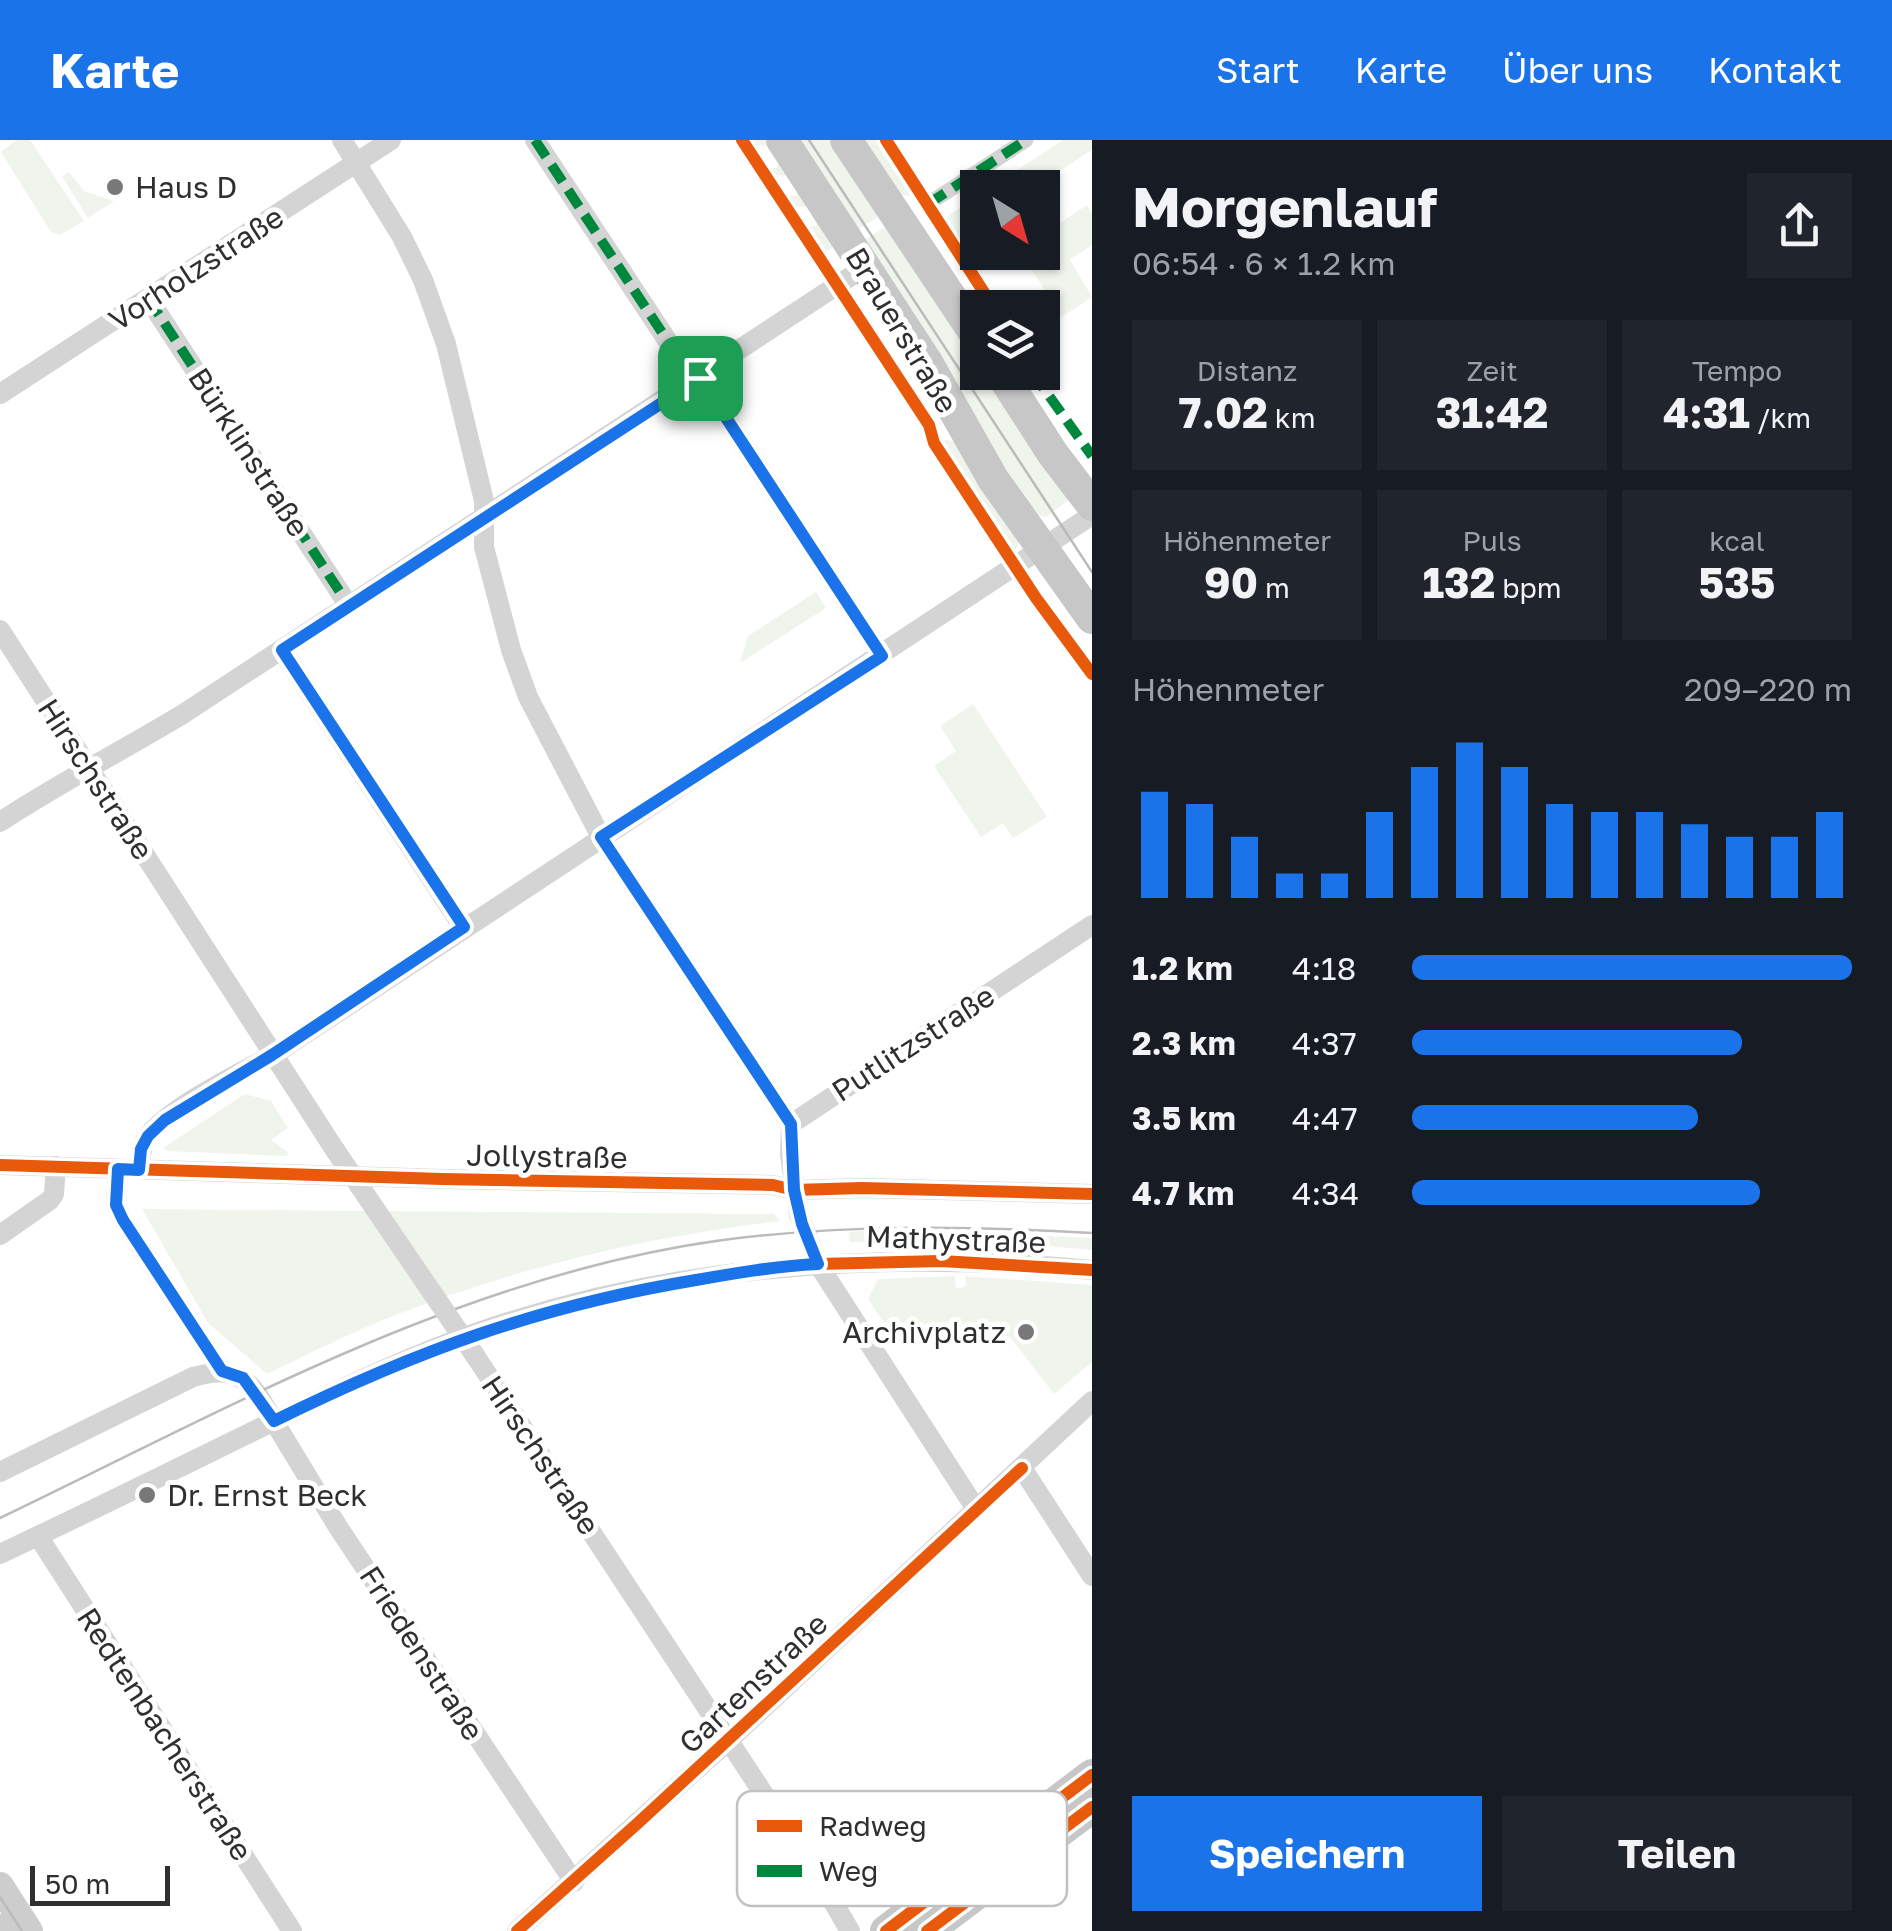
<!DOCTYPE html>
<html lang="de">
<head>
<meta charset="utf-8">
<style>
	:root { --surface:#171b24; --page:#20242c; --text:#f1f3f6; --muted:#9ea1a6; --accent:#1a73e8 }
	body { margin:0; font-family:"Golos Text",sans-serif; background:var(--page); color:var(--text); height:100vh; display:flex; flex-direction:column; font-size:38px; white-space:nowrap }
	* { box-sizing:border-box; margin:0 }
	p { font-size:32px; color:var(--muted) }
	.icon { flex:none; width:55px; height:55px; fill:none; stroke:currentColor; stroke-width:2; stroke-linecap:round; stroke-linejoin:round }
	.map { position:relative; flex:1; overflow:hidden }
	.drawer { display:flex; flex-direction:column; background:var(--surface); width:800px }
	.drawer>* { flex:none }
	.needle { width:65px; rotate:143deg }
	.controls { position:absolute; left:960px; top:30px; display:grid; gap:20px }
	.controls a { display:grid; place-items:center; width:100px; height:100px; border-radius:0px; background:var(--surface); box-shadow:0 2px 8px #0004; font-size:50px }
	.scale { position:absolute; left:30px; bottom:25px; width:140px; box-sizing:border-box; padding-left:10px; border:5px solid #2f2f2f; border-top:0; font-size:28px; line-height:35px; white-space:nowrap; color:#2f2f2f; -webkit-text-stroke:8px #fff; paint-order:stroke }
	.pin { position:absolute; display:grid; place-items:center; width:85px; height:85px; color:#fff; margin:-42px; border-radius:20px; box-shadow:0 5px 15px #0006 }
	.round { display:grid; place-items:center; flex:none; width:105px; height:105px; border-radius:0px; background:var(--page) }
	.headline { display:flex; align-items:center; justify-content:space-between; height:170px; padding:0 40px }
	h1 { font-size:55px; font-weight:700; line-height:75px }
	.figures { display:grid; grid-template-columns:repeat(3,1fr); gap:15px; height:170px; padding:10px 40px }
	.figures div { display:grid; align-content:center; border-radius:0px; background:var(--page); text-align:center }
	.figures b { font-size:42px; font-weight:700 }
	.figures small { font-size:28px; font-weight:400 }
	.figures p { font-size:28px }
	.chart { height:280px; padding:20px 40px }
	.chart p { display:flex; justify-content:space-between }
	.chart svg { width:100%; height:180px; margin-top:10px; stroke:var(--accent); stroke-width:6 }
	.button { display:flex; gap:20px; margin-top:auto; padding:20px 40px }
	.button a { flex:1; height:115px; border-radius:0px; background:var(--accent); color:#fff; font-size:40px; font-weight:700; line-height:115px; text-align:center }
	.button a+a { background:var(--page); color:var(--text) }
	ul { padding:0 40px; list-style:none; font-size:32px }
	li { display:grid; grid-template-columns:160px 120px 1fr; align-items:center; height:75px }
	li i { height:25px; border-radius:12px; background:var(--accent) }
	header { display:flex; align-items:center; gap:60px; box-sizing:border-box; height:140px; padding:0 50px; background:var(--accent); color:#fff }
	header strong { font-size:48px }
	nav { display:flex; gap:55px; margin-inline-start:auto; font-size:35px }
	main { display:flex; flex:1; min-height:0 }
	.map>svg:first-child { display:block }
	.green { fill:#eff5ec }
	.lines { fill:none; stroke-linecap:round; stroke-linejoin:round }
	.pedestrian { stroke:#d4d4d4; stroke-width:15 }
	.minor { stroke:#d4d4d4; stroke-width:20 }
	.secondary { stroke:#cdcdcd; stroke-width:28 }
	.primary { stroke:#c7c7c7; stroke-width:32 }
	.tram { stroke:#bbb; stroke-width:2.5 }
	.minor-bridge { stroke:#d4d4d4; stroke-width:20 }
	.quiet { stroke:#00873e; stroke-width:10; stroke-dasharray:20 10; stroke-linecap:butt }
	.cycleway-casing { stroke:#fff; stroke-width:19 }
	.cycleway { stroke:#e8590c; stroke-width:12 }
	.route-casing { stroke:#fff; stroke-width:20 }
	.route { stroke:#1a73e8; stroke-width:12 }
	.poi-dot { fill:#787878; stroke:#fff; stroke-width:4 }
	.labels { text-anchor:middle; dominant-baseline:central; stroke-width:10; stroke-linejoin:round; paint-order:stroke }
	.poi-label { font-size:30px; fill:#2f2f2f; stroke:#fff; text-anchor:start }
	.street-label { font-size:30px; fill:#2f2f2f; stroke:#fff }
	.key { fill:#fff; stroke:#c1c1c1; stroke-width:2.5 }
	.key-label { font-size:28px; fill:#2f2f2f }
</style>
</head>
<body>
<header>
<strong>Karte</strong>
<nav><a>Start</a><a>Karte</a><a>Über uns</a><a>Kontakt</a></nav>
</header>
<main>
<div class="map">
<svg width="1092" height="1791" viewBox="0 0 1092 1791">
	<rect width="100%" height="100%" fill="#fff"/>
	<g class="green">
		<path d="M16 0H30L84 81 60 95 51 92 1 12Z"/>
		<path d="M748 0H771L838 103 822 114 804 86H817L808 67 791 66 785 56H797V50L788 36 771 35 766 27 777 28 778 20 769 6 751 5Z"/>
		<path d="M792 0H839L885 72 853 93Z"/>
		<path d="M859 0H878L911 56 897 55Z"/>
		<path d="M1063 0H1092V10L1034 47H991Z"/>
		<path d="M69 32 84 51 114 61 88 78 62 36Z"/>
		<path d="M977 56V85L958 98 945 78Z"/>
		<path d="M1087 65 1092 74V105L1070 120 1092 157 1062 177 1021 113 1042 112 1043 94Z"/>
		<path d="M892 82 977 212 978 232 991 233 1070 359 1046 377 1036 375 860 103Z"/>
		<path d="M936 299 955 301 1020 400 1013 417Z"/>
		<path d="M816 452 826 468 740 523 748 496Z"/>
		<path d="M973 564 1047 677 1013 698 1003 683 981 697 934 626 956 611 940 586Z"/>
		<path d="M245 954 271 961 288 988 271 1000 288 1012 287 1016 166 1011 163 1008Z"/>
		<path d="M142 1069 774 1074 780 1081C648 1096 516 1128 393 1176 350 1193 308 1214 267 1234L208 1183Z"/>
		<path d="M892 1089 1092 1098V1110L1001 1102H850L849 1092Z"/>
		<path d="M955 1136 956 1148 965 1147 966 1136 1092 1145V1222L1054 1254 1010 1197 912 1188 895 1199 868 1159 878 1139Z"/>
	</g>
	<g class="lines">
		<path class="pedestrian" d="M928 64 1026 0"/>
		<g class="minor">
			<path d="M342 0 402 97 423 140 446 204 484 361V407L511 510 528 557 601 697 791 984"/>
			<path d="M535 0 694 241"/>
			<path d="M148 158 349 466"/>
			<path d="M700 238 882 516"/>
			<path d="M0 254 391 0"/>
			<path d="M0 490 335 1010"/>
			<path d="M282 510 463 787"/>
			<path d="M0 682C59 643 122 611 183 574L865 127"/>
			<path d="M0 1025 442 1039 773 1045 794 1050 862 1048 1092 1054"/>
			<path d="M118 1029 116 1065 123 1080 222 1231"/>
			<path d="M139 1029C140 1019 141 1008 146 999 164 970 241 932 273 915L1092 375"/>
			<path d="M0 1095 50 1060 54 1054 56 1026"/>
			<path d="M476 1217 821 1741 850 1791"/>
			<path d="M1022 1328 1092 1436"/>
			<path d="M0 1332 193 1237C222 1229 240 1230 258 1255L338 1387 574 1742"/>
			<path d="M976 1369 818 1124 799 1075 790 1015 791 984 1092 785"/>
			<path d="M38 1396 292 1791"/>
			<path d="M0 1414C91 1371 182 1326 272 1282 342 1248 413 1214 487 1189 682 1123 889 1111 1092 1130"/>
			<path d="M517 1791 728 1601 1092 1261"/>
		</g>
		<g class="secondary">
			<path d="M0 1746 29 1791"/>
			<path d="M0 1788 2 1791"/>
		</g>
		<g class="primary">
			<path d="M782 0 928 224 993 339 1092 478"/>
			<path d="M846 0 978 198"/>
			<path d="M1000 232 1053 314 1092 365"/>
			<path d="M886 1791 1092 1635"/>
			<path d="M927 1791 1092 1667"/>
		</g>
		<g class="tram">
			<path d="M809 0 1092 432"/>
			<path d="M0 1378C231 1267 464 1135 723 1100 847 1084 968 1086 1092 1093"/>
			<path d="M0 1757 22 1791"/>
		</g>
		<path class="minor-bridge" d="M335 1010 476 1217"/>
		<g class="quiet">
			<path d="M535 0 694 241"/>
			<path d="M928 64 1026 0"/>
			<path d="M148 158 349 466"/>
			<path d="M1032 232 1092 316"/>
			<path d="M700 238 882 516"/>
			<path d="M282 510 463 787"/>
		</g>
		<defs>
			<g id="cycleway">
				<path d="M742 0 929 285 934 303 1036 458 1092 534"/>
				<path d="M886 0 994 168"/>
				<path d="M0 1025 442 1039 773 1045 794 1050 862 1048 1092 1054"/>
				<path d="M794 1050 804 1092 818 1124 941 1121 1092 1130"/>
				<path d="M517 1791 638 1683 1022 1328"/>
				<path d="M886 1791 1092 1635"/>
				<path d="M927 1791 1092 1667"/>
			</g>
		</defs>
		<use href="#cycleway" class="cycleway-casing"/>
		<use href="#cycleway" class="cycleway"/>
	</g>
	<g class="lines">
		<defs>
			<path id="route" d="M700 238 882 516 601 697 791 984 794 1050 802 1084 818 1124C777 1126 736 1133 696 1140 539 1166 416 1211 274 1281L243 1238 222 1231 123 1080 116 1065 118 1029 139 1030 141 1009 148 996 165 980 272 915 464 787 282 510Z"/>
		</defs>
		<use href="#route" class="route-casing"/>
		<use href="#route" class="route"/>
	</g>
	<g class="poi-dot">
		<circle cx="115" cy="47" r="10"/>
		<circle cx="1026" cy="1192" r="10"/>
		<circle cx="147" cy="1355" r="10"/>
	</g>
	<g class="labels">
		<g class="poi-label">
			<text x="135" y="47">Haus D</text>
			<text x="1006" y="1192" text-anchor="end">Archivplatz</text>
			<text x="167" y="1355">Dr. Ernst Beck</text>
		</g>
		<g class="street-label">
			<text transform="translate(196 128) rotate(-33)">Vorholzstraße</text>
			<text transform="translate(902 190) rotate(59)">Brauerstraße</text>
			<text transform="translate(249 312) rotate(57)">Bürklinstraße</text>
			<text transform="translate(96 639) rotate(57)">Hirschstraße</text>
			<text transform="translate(913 903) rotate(-33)">Putlitzstraße</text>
			<text transform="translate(547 1016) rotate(1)">Jollystraße</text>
			<text transform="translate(956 1099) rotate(2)">Mathystraße</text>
			<text transform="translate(541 1315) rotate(56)">Hirschstraße</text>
			<text transform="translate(422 1513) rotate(57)">Friedenstraße</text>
			<text transform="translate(753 1543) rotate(-43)">Gartenstraße</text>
			<text transform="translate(165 1594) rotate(57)">Redtenbacherstraße</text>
		</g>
	</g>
	<rect x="737" y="1651" width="330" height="115" rx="15" class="key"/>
	<rect x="757" y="1680" width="45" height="12" fill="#e8590c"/>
	<rect x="757" y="1725" width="45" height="12" fill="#00873e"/>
	<g class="key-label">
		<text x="819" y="1696">Radweg</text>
		<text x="819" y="1741">Weg</text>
	</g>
</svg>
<div class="controls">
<a><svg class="needle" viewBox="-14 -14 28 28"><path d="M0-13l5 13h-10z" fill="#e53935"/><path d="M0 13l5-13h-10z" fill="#9ea1a6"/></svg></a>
<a><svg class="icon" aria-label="layers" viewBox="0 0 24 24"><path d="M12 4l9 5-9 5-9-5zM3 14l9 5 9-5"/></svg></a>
</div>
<div class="scale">50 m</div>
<div class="pin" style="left:700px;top:238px;background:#1e9e55"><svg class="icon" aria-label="arrive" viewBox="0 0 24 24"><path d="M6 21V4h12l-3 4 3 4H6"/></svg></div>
</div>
<section class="drawer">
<div class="headline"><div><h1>Morgenlauf</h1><p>06:54 · 6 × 1.2 km</p></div><a class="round"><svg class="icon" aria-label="share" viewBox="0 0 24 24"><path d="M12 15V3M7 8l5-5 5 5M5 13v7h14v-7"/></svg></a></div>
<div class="figures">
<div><p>Distanz</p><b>7.02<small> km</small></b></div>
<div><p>Zeit</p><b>31:42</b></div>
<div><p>Tempo</p><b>4:31<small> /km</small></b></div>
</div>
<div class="figures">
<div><p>Höhenmeter</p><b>90<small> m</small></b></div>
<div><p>Puls</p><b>132<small> bpm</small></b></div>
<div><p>kcal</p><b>535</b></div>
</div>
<div class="chart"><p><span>Höhenmeter</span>209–220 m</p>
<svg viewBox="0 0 160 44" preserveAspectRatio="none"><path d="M5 44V18M15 44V21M25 44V29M35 44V38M45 44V38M55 44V23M65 44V12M75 44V6M85 44V12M95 44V21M105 44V23M115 44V23M125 44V26M135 44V29M145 44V29M155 44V23"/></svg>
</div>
<ul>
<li><b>1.2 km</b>4:18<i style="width:100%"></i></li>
<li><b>2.3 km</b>4:37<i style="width:75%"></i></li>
<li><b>3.5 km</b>4:47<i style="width:65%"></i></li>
<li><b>4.7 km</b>4:34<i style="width:79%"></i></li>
</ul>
<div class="button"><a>Speichern</a><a>Teilen</a></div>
</section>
</main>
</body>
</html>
